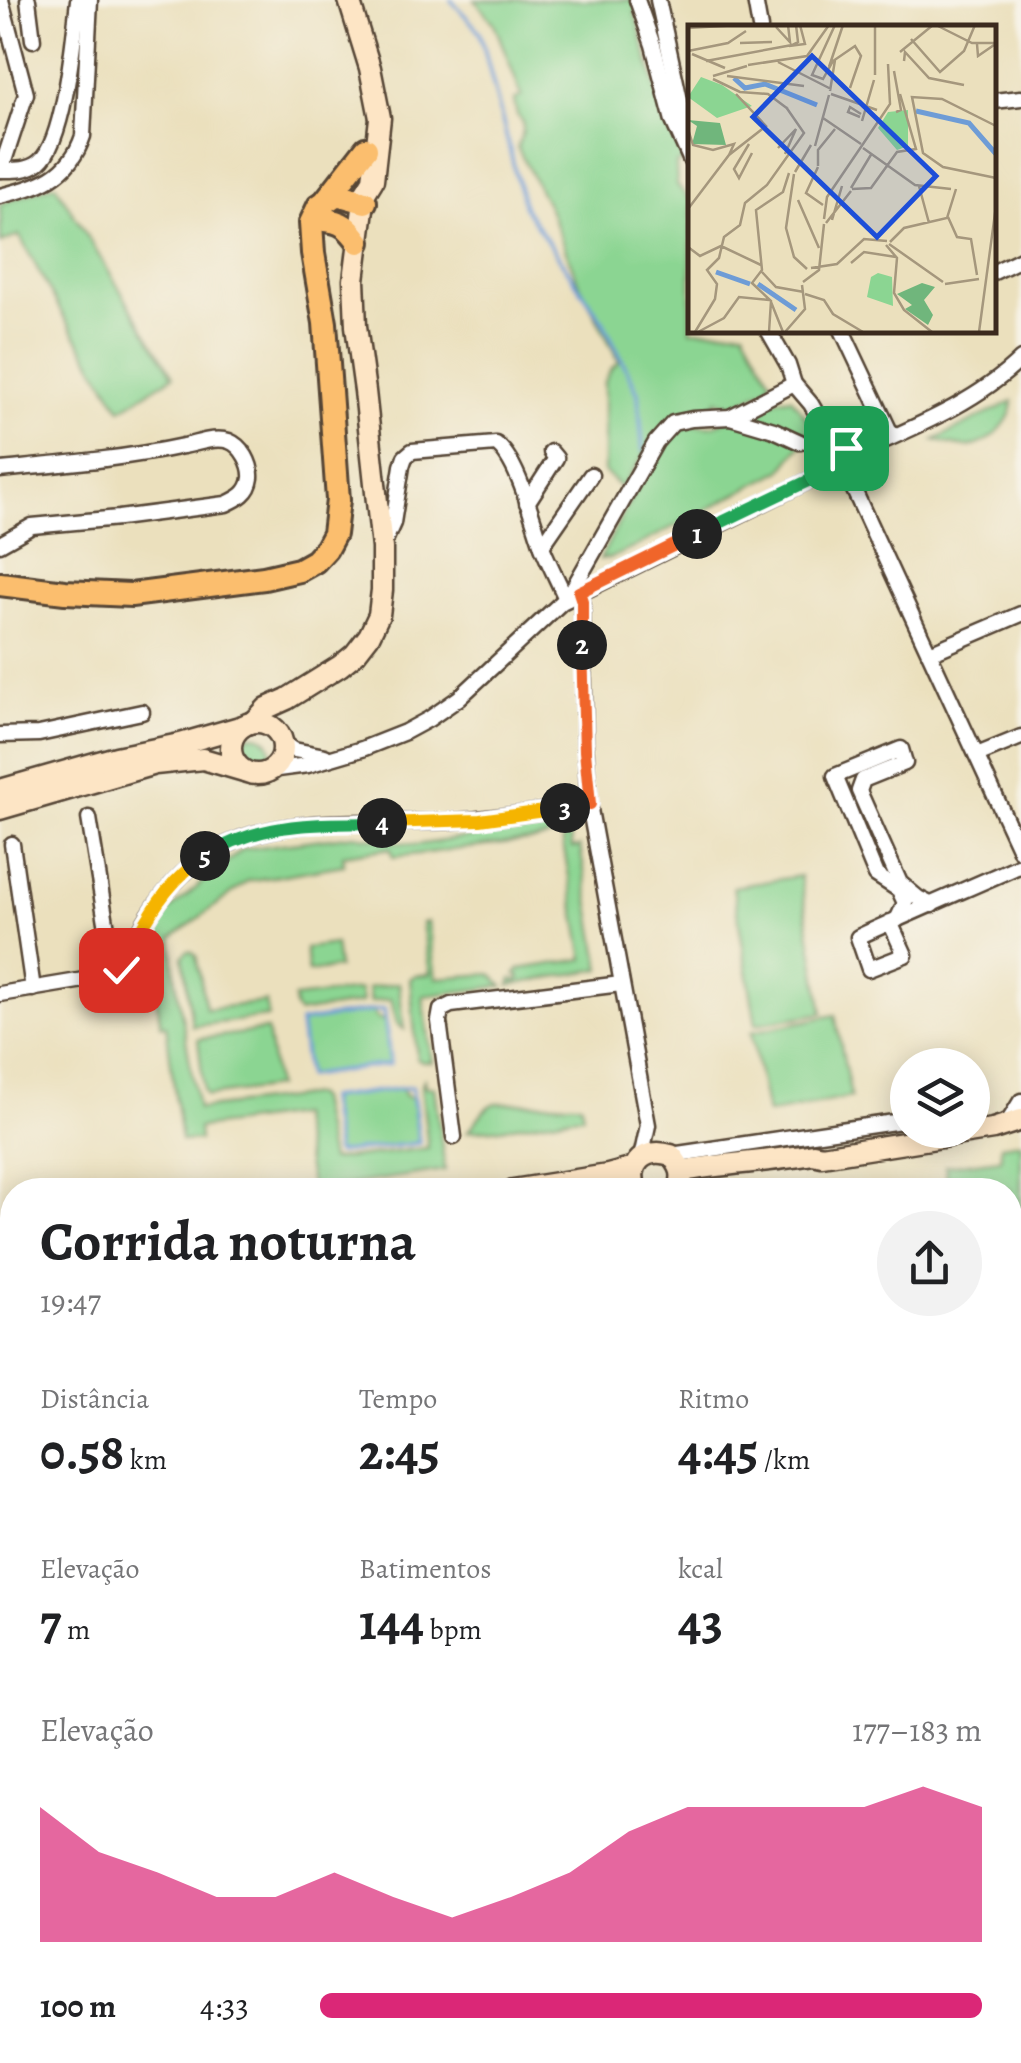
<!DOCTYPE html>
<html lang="pt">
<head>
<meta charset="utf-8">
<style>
	:root { --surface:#fff; --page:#f2f2f2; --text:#202124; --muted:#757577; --accent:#db2777 }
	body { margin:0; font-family:Alegreya,serif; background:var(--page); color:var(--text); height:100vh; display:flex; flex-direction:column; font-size:38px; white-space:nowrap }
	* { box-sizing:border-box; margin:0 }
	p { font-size:32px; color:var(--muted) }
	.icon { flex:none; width:55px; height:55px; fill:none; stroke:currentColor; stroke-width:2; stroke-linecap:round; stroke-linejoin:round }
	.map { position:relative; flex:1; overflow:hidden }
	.sheet { position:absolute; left:0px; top:1178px; width:1022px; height:888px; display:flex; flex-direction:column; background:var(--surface); border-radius:40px 40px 0 0; box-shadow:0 5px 25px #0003 }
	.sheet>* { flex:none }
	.buttons { position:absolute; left:890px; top:1048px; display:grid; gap:20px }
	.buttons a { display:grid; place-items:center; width:100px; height:100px; border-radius:50%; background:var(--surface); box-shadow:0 5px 25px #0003; font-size:50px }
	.pin { position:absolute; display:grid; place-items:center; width:85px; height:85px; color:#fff; margin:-42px; border-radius:20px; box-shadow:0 5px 15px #0006 }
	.km { position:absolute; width:50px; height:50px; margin:-25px; border-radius:50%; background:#222; color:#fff; font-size:28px; line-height:50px; text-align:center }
	.round { display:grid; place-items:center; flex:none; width:105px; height:105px; border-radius:52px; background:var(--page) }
	.headline { display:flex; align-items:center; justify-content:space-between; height:170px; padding:0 40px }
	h1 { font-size:55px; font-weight:600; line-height:75px }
	.figures { display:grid; grid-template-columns:repeat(3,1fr); gap:15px; height:170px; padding:10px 40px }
	.figures div { display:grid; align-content:center }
	.figures b { font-size:50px; font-weight:600 }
	.figures small { font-size:28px; font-weight:400 }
	.figures p { font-size:28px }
	.chart { height:280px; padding:20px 40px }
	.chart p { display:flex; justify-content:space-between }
	.chart svg { width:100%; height:180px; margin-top:10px; fill:var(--accent); opacity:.7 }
	ul { padding:0 40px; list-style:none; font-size:32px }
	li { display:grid; grid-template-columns:160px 120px 1fr; align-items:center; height:75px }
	li i { height:25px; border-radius:12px; background:var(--accent) }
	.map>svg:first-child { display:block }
	.green { fill:#8bd592; stroke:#638058; stroke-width:2.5 }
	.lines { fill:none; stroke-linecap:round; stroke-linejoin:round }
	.stream { stroke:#6e9cd6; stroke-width:4 }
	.street-casing { stroke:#554536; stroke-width:19 }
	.secondary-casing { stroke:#554536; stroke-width:25 }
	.primary-casing { stroke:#554536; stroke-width:28 }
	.street { stroke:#fff; stroke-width:14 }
	.secondary { stroke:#fde5c5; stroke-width:20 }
	.primary { stroke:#fbbe6e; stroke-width:22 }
	.rail { stroke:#3b2a1e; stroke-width:4; stroke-dasharray:15 8; stroke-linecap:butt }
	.split-1-casing { stroke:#fff; stroke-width:20 }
	.split-2-casing { stroke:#fff; stroke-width:20 }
	.split-3-casing { stroke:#fff; stroke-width:20 }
	.split-4-casing { stroke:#fff; stroke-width:20 }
	.split-5-casing { stroke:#fff; stroke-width:20 }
	.split-6-casing { stroke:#fff; stroke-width:20 }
	.split-1 { stroke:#22a559; stroke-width:12 }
	.split-2 { stroke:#f0652b; stroke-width:12 }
	.split-3 { stroke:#f0652b; stroke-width:12 }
	.split-4 { stroke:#f5b400; stroke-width:12 }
	.split-5 { stroke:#22a559; stroke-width:12 }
	.split-6 { stroke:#f5b400; stroke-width:12 }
	.inset-river { fill:none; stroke:#6e9cd6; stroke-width:5 }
	.inset-road { fill:none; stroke:#a5977d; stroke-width:2.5 }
	.view { fill:#1d4ed8; fill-opacity:0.15; stroke:#1d4ed8; stroke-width:5 }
	.inset-edge { fill:none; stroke:#3b2a1e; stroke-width:5 }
</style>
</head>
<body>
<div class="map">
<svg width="1021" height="2063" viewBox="0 0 1021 2063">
	<rect width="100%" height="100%" fill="#f7f3e8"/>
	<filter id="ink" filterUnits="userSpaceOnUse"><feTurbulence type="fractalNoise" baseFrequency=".01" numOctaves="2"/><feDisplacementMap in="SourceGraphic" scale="20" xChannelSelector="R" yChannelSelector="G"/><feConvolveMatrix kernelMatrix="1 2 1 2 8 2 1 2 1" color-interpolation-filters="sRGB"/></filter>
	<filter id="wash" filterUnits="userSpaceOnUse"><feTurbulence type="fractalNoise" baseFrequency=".0048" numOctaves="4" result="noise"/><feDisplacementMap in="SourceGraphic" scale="40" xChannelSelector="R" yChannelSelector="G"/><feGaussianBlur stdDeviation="2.25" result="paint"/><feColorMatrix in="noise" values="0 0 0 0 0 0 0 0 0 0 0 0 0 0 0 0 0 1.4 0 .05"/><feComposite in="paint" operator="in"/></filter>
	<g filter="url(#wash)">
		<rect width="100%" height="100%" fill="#ebe0bd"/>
		<g class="green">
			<path d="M475 0H643L635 13 664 116 684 161 676 164 677 185 691 201V330H744L771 380 767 388 733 406 717 400 713 411 680 414 670 419 621 488 604 472V383L611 369 619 362 577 279 549 208 517 147 523 132V122L517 115 514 100 522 96 494 23Z"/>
			<path d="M55 184 173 376 121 409 64 317 19 235 1 243 0 204Z"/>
			<path d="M791 397 811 424V432L782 470 633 548 611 558 600 559 661 441 675 429 691 425 712 426 778 399Z"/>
			<path d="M1013 401C1013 419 994 439 977 445 964 449 948 444 935 440Z"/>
			<circle cx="254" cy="752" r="17"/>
			<path d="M576 821 560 834 537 840 393 857 391 848 343 855 344 865 248 881 172 938 175 976 198 1109 314 1095 318 1099 330 1160 428 1148 421 1086 424 1080 425 1087H434L445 1170 312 1190 298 1115 198 1128 199 1140 181 1141 166 1025H161L153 980 155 922 243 849 354 835 416 845Z"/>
			<path d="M569 831 572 848 580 847 601 969 510 985 512 979 518 981 520 976 516 974 520 969 584 959 563 844V840Z"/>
			<path d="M800 876 823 1013 756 1024 733 887Z"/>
			<path d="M428 922 436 978 489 974 493 975 503 986 423 996 432 1062H422L417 1059 410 979 414 976 430 974 422 923Z"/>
			<path d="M335 944 338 968 308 972 305 948Z"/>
			<path d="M187 951H191L196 955 206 1009 266 1002 268 1017 192 1026 183 956Z"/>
			<path d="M399 983 404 1029 397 1024 391 999 370 1002 368 988Z"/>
			<path d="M360 990 362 1003 298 1013 295 1008 294 998Z"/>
			<path d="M372 1010 377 1018 385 1021 390 1064 307 1076 300 1022Z"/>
			<path d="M835 1015 851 1097 767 1114 751 1032Z"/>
			<path d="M267 1030 276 1087 207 1096 204 1092 198 1039Z"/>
			<path d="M401 1088 405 1096 413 1098 419 1143 336 1153 328 1098Z"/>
			<path d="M496 1103H581L583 1115 494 1129 468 1131C479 1120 481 1109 496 1103Z"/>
			<path d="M1021 1142V1502L1010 1505V1190H949L945 1166 1001 1159V1145Z"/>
			<path d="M1010 1649 1021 1661V1730H1016L1010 1735Z"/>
		</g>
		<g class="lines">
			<g class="stream">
				<path d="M451 0 480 32 524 207 604 323 638 393 643 451"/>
				<path d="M384 1009 390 1064 307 1076 300 1022Z"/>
				<path d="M412 1087 419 1143 336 1153 328 1098Z"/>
			</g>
		</g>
	</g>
	<g filter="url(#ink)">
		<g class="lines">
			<defs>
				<g id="street">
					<path d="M1 0 26 94 1 170"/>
					<path d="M28 0 33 40"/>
					<path d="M637 0 653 45 673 121 691 161"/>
					<path d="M658 0 690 146"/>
					<path d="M755 0 760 28"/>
					<path d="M994 101 1021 98"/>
					<path d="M0 170C13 170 28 171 39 162 65 141 74 35 78 0"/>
					<path d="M0 196C39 186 69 178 83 136L90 0"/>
					<path d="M994 272 1021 259"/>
					<path d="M768 330 788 365 794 384 811 404 836 447"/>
					<path d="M842 330 892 436"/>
					<path d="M730 417 774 430 800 442"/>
					<circle cx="840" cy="462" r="15"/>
					<path d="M854 454C912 428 975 404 1021 359"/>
					<path d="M0 470C61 464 123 459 183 446 196 444 215 436 229 441 242 446 252 464 251 478 249 493 239 498 226 504L119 518 32 526 0 544"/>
					<path d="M847 475 1021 852"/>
					<path d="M527 503 556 458 551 452"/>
					<path d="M384 543 393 523 402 466 405 457 412 451 496 444C518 459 533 522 543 549 550 566 559 583 566 599"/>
					<path d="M542 546 591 475"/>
					<path d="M579 593 582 601 585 742 589 804 648 1125 641 1158"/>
					<path d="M567 599 656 442 673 423 692 419 730 417 794 384"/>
					<path d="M930 653 1021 614"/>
					<path d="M0 735 39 734 142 712"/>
					<path d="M281 741 294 750 325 756"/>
					<path d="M977 755 1021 737"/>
					<path d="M270 770 308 765 362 749 405 732 429 719 459 698 562 602 812 479 827 469"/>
					<path d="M89 818 110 947 116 959 123 966"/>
					<path d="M12 844 33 989"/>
					<path d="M897 920 905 903 899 890 876 875 835 776 901 749 905 763 863 780 859 791 900 883 918 898 932 905"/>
					<path d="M890 922 905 955 869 969 858 937C912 912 967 889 1021 865"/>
					<circle cx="127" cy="970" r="6"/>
					<path d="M127 964C135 935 152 908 172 885 243 805 357 826 453 821 499 819 544 810 589 804"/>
					<path d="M0 994 108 976 121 972"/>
					<path d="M1007 1124 1021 1101"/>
					<path d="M454 1137 439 1021 441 1010 451 1005 621 984"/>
					<path d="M671 1155 908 1120"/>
					<path d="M0 1368 12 1366"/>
					<path d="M0 1445 12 1440"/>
					<path d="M0 1509 12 1507"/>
					<path d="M1010 1630 1021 1641"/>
					<path d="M106 2063 110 2052"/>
					<path d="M223 2063 228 2052"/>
					<path d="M789 2063 790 2052"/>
				</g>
				<g id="secondary">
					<path d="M254 722 267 708 287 699 340 666 355 654 369 636 379 615 382 590V548L365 391 356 326 354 280 365 193 373 180 380 118 370 68 349 0"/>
					<circle cx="257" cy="748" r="26"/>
					<path d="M0 790 116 757 180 744 243 726"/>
					<path d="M0 809 155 764 203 759 244 771"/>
					<path d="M682 1171C726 1163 769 1162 813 1154L822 1156 993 1129 1021 1120"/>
					<path d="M513 1190 608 1175 634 1168"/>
					<path d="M636 1190C626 1163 645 1147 671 1155 681 1166 685 1176 678 1190"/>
					<path d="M0 1263 12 1261"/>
					<path d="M0 1283 12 1281"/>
					<path d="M827 2052 837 2063"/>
				</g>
				<g id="primary">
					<path d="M327 199 366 149"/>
					<path d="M324 220C342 221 349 228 359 242"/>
					<path d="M0 584 65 592 131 595 264 578 299 570 315 561 326 549 334 534 338 500 325 323 313 253 311 223 319 206 334 196 340 195 365 202"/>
				</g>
			</defs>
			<use href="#street" class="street-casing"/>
			<use href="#secondary" class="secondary-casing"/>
			<use href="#primary" class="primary-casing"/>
			<use href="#street" class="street"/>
			<use href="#secondary" class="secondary"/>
			<use href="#primary" class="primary"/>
			<g class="rail">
				<path d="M0 1610 12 1609"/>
				<path d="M1010 1785 1021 1779"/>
			</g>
		</g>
	</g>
	<g class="lines" filter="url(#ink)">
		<defs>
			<path id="split-1" d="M697 534 812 479 827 469 825 460 832 448H846"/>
			<path id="split-2" d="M582 645V601L579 592 697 534"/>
			<path id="split-3" d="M565 808 590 804 585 751 582 645"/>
			<path id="split-4" d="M382 823 480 820 565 808"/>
			<path id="split-5" d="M205 856C262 821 318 824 382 823"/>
			<path id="split-6" d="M121 970C129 961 132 948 138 936 155 904 175 876 205 856"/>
		</defs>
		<use href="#split-1" class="split-1-casing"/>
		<use href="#split-2" class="split-2-casing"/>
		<use href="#split-3" class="split-3-casing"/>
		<use href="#split-4" class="split-4-casing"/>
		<use href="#split-5" class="split-5-casing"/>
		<use href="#split-6" class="split-6-casing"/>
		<use href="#split-1" class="split-1"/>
		<use href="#split-2" class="split-2"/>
		<use href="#split-3" class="split-3"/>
		<use href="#split-4" class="split-4"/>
		<use href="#split-5" class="split-5"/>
		<use href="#split-6" class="split-6"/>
	</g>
	<g transform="translate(688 25)">
		<rect width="308" height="308" fill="#ebe0bd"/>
		<path d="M13 52 34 60 64 81 29 93 0 72ZM220 85V121L209 125 190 103 200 87ZM190 248 204 252 205 281 179 272 183 252Z" fill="#8bd592"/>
		<path d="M0 95 32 98 38 120 4 119 9 101ZM234 258 247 262 236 275 245 290 240 300 217 284 224 280 209 269Z" fill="#70b67c"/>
		<path class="inset-river" d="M46 53 57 63 77 59 129 80M228 86 281 98 308 129M28 247 62 259M70 259 108 285"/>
		<path class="inset-road" d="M147 0 124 50 135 54 145 36 167 21 173 31 162 63M248 0 284 18H308M88 2 102 17 100 0M0 3 52 0M223 14 252 47 276 26 287 0M52 18 84 17M289 19 290 31 306 20M101 21 117 19 112 0M0 26 40 18 58 6M212 27 245 0M4 29 37 43M18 36 104 20 110 17 108 0M216 36 217 27 241 53 276 60M90 37 143 64M60 40 119 31 141 0M141 42 155 0M206 46 213 85 208 87M187 50V0M25 51 59 41M39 51 116 61M25 54 52 67 80 69 100 84M142 66 147 35M143 69 189 85M172 92 160 87 162 82 173 89M135 93 173 119M174 96 186 55M308 101 254 74 224 72 235 128 255 142 308 153M0 104 5 120 25 125 46 119 41 130M61 119 46 144 51 153 64 128M175 119 202 79 200 39M127 121 141 70M90 123 108 104 97 129M175 123 227 160 263 164M130 141V125L147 104M130 142 118 168 135 180M107 147 123 120M106 149 98 203 106 232 119 244M231 161 241 198M163 163 184 128M164 164 183 163 209 127 228 124 212 69M110 175 131 223M0 184 41 130 78 101 48 69M260 192 269 212 283 214 289 250M136 194 139 172 175 119M144 195 154 161M138 198 163 166M202 217 216 203 259 193 268 164M201 219 255 257M198 220 209 233 206 268 216 285 244 307M0 222 12 231 33 221 73 240M163 238 176 227 208 232M123 243 149 239 176 214 199 216M74 247 88 262 116 267M115 257 131 245 136 199M257 259 291 254M117 269 136 275 145 289 175 307M83 277 95 307M7 307 27 274 29 259 19 245 31 233 36 212 52 200 57 178 79 160 116 108 98 82M10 307 36 293 51 272 81 275M81 307 83 276 64 258 74 245 68 185 95 167 101 148M97 307 117 284 114 260M291 307 308 181"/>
		<path class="view" d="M124 31 248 151 189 212 65 92Z"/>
		<rect width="308" height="308" class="inset-edge"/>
	</g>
</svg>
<div class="buttons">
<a><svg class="icon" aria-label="layers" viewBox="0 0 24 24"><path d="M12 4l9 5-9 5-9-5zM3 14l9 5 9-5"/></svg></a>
</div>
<div class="pin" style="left:846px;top:448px;background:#1e9e55"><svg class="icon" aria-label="arrive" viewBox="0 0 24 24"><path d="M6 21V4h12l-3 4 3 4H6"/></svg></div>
<div class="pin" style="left:121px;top:970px;background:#d93025"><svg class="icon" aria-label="check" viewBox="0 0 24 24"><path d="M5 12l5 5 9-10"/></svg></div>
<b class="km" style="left:697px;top:534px">1</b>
<b class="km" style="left:582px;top:645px">2</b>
<b class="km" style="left:565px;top:808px">3</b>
<b class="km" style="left:382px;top:823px">4</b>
<b class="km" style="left:205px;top:856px">5</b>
<section class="sheet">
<div class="headline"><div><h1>Corrida noturna</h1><p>19:47</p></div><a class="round"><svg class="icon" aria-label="share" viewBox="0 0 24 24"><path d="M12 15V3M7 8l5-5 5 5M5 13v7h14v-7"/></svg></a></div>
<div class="figures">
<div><p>Distância</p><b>0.58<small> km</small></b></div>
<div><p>Tempo</p><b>2:45</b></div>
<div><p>Ritmo</p><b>4:45<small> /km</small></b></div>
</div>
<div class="figures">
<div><p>Elevação</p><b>7<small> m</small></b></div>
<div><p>Batimentos</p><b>144<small> bpm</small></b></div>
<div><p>kcal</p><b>43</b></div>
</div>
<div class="chart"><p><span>Elevação</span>177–183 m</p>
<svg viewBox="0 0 160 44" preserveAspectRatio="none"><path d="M0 44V11L10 22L20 27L30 33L40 33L50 27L60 33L70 38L80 33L90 27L100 17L110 11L120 11L130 11L140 11L150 6L160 11V44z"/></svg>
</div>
<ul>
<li><b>100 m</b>4:33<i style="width:100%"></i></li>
</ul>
</section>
</div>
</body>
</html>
